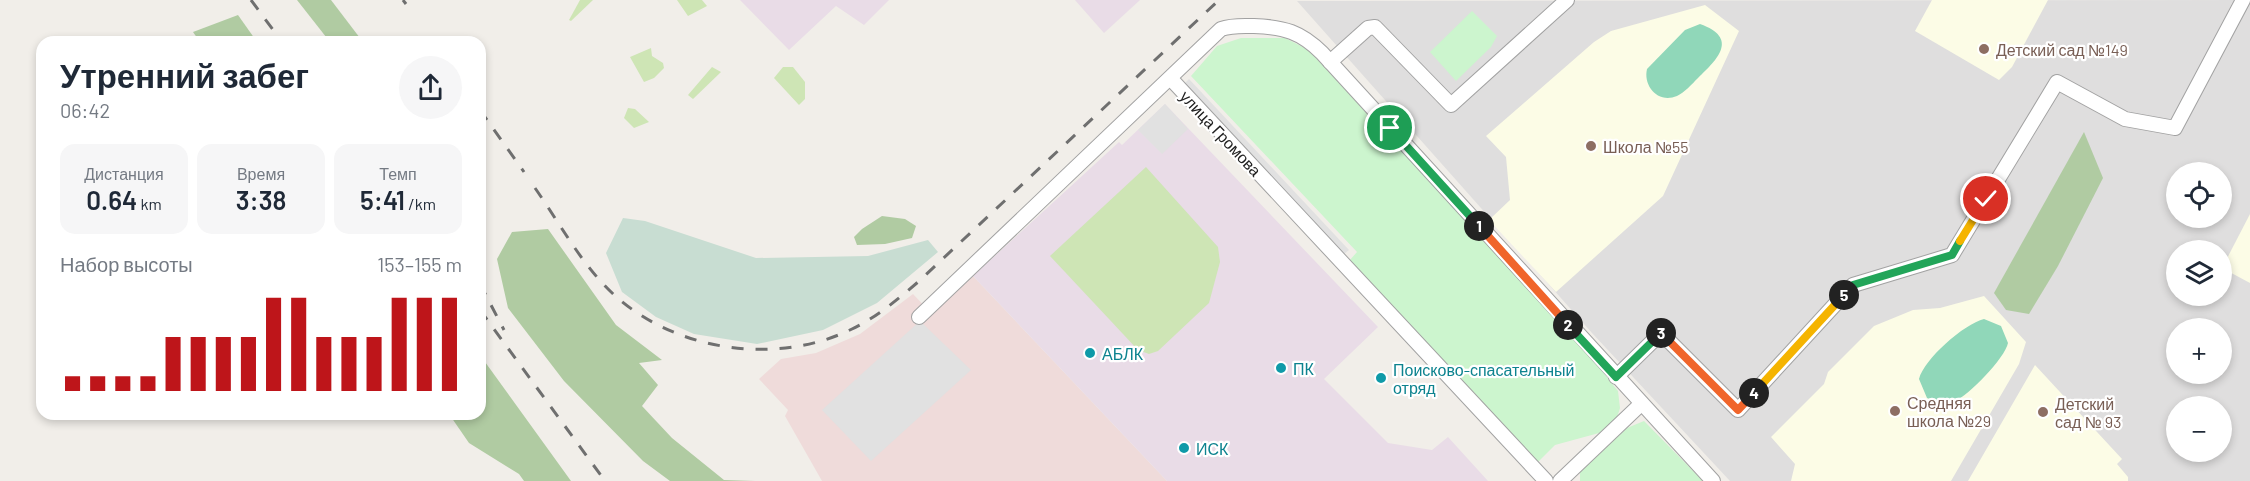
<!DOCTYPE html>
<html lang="ru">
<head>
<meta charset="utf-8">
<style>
	:root { --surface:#fff; --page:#f6f6f7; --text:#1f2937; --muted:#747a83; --accent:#be151a }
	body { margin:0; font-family:Barlow,sans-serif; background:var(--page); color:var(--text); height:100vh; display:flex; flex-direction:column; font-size:22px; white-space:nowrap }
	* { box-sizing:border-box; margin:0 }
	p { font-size:20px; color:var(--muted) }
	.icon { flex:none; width:33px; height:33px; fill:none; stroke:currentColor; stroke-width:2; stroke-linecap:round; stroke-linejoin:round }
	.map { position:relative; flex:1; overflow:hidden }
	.panel { position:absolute; left:36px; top:36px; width:450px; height:384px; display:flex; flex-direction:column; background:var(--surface); border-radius:18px; box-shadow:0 3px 9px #0003 }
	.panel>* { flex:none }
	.buttons { position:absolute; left:2166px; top:162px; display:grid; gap:12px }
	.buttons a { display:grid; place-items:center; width:66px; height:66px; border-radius:50%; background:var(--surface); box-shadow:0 3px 9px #0003; font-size:30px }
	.pin { position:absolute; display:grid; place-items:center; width:51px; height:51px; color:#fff; margin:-26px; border:3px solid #fff; border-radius:50%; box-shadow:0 2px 6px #0007 }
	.km { position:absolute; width:30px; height:30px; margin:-15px; border-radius:50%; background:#222; color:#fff; font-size:16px; line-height:30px; text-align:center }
	.round { display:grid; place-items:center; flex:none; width:63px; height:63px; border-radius:32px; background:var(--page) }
	.summary { display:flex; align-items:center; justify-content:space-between; height:102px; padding:0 24px }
	h1 { font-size:33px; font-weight:600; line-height:45px }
	.figures { display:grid; grid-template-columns:repeat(3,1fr); gap:9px; height:102px; padding:6px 24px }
	.figures div { display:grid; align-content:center; border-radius:15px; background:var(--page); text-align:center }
	.figures b { font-size:26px; font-weight:600 }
	.figures small { font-size:16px; font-weight:400 }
	.figures p { font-size:16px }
	.chart { height:168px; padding:12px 24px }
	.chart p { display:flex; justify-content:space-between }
	.chart svg { width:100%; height:108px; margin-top:6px; stroke:var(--accent); stroke-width:6 }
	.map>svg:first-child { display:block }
	.residential { fill:#dfdede; fill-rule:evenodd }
	.commercial { fill:#efdbda }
	.industrial { fill:#e9dce7 }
	.education { fill:#fcfce6 }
	.grass { fill:#cee5b5 }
	.forest { fill:#b0cba2 }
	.wetland { fill:#c8ddd2 }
	.park { fill:#ccf5ce }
	.pitch { fill:#90d7b9 }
	.parking { fill:#e1e1e1 }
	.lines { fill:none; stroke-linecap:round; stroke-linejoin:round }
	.minor-casing { stroke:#a2a2a2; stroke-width:16 }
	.minor { stroke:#fff; stroke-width:14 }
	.rail { stroke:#6f6f6f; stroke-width:3; stroke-dasharray:12 12; stroke-linecap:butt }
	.split-1-casing { stroke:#fff; stroke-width:12 }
	.split-2-casing { stroke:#fff; stroke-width:12 }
	.split-3-casing { stroke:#fff; stroke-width:12 }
	.split-4-casing { stroke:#fff; stroke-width:12 }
	.split-5-casing { stroke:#fff; stroke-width:12 }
	.split-6-casing { stroke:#fff; stroke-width:12 }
	.split-7-casing { stroke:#fff; stroke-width:12 }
	.split-1 { stroke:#22a559; stroke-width:8 }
	.split-2 { stroke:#f0652b; stroke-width:8 }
	.split-3 { stroke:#22a559; stroke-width:8 }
	.split-4 { stroke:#f0652b; stroke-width:8 }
	.split-5 { stroke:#f5b400; stroke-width:8 }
	.split-6 { stroke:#22a559; stroke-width:8 }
	.split-7 { stroke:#f5b400; stroke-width:8 }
	.education-dot { fill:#8d6e63; stroke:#fff; stroke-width:2 }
	.culture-dot { fill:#0f9aa8; stroke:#fff; stroke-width:2 }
	.labels { text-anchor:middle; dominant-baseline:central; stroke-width:4.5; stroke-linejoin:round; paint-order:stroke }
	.education-label { font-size:16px; fill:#785e54; stroke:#fff; text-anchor:start }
	.street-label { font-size:16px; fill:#212121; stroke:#fff }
	.culture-label { font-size:16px; fill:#0d838f; stroke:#fff; text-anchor:start }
</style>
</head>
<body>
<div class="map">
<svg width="2250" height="481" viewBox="0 0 2250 481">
	<rect width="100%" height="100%" fill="#f1eee9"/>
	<path class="residential" d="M2250 0V481H1730L1592 333 1297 1ZM2176 172H2222V218H2176ZM2176 250H2222V296H2176ZM2176 328H2222V374H2176ZM2176 406H2222V452H2176Z"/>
	<path class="commercial" d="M973 276 1167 481H822L785 416 788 410 759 379 781 359 816 353 860 334 913 294 932 314Z"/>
	<g class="industrial">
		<path d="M740 0H889L864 25 836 6 789 50Z"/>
		<path d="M1075 0H1140L1104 33Z"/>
		<path d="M1165 104 1378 327 1324 379 1388 443 1432 450 1448 437 1488 481H1167L973 276 1119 142 1122 145Z"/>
	</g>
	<g class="education">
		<path d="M1932 0H2048L2012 67 1999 80 1915 31Z"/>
		<path d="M1705 5 1739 31 1663 196 1556 292 1489 220 1510 200 1506 157 1486 136 1594 42 1611 31Z"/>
		<path d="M2250 214V283L2222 268Z"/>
		<path d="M1984 296 2026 342 2019 364 1951 481H1791L1795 464 1771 437 1824 384 1828 372 1874 326 1913 310 1940 308Z"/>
		<path d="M2035 365 2122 459 2117 464 2128 477V481H1968Z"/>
	</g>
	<g class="grass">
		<path d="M580 0H593L571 21 569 20Z"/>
		<path d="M677 0H702L707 6 688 16Z"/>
		<path d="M651 48 652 56 663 63 664 68 654 78 644 82 630 57Z"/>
		<path d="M712 67 721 72 693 99 688 95Z"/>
		<path d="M783 67H793L805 82V99L799 105 774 78Z"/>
		<path d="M628 108 635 109 649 122 634 128 624 118Z"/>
		<path d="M1146 167 1218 247 1220 262 1209 303 1158 351 1149 354 1138 350 1050 256Z"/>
	</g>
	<g class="forest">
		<path d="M297 0H331L363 42H330Z"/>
		<path d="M238 15 257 42H200L193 32Z"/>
		<path d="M2084 132 2103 178 2058 266 2029 314 2006 310 1994 293Z"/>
		<path d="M882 216 905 219 916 226 912 238 885 244 857 245 854 237 862 229Z"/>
		<path d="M548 229 616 325 662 360 639 363 658 385 642 406 672 438 724 480 755 481H670L643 461 564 381 508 308 497 259 512 232Z"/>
		<path d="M480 355 571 481H524L519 474 469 443 449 414H480Z"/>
	</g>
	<path class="wetland" d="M623 218 645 221 756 258 868 256 928 240 938 252 877 303 823 330 757 344 694 334 656 317 622 292 606 253Z"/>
	<g class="park">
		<path d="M1472 11 1497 36 1491 47 1456 81 1430 52Z"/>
		<path d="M1241 38H1285L1309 50 1585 350 1618 391 1620 408 1616 421 1599 433 1555 445 1538 462 1349 261 1357 252 1191 76 1217 46Z"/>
		<path d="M1644 421 1703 481H1580V472L1627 428Z"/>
	</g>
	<g class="pitch">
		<path d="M1700 24C1739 38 1718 59 1698 78 1692 84 1684 93 1677 96 1658 104 1643 86 1647 69L1685 30Z"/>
		<path d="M1984 319 2001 326 2008 343C2005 358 1969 395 1954 402 1944 406 1936 402 1927 398L1919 379C1924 359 1964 324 1984 319Z"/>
	</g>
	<g class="parking">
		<path d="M1189 79 1349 250 1344 254 1184 84Z"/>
		<path d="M1165 104 1188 129 1162 154 1138 130Z"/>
		<path d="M920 321 971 370 871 461 822 410Z"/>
	</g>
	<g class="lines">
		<defs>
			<g id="minor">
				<path d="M1330 62 1368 28 1375 27 1451 105 1567 0"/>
				<path d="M1171 79 1546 481"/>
				<path d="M919 317 1221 29C1232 25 1242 26 1254 26 1284 27 1301 32 1322 53L1713 481"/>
				<path d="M1616 377 1661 333 1738 410 1853 285 1952 255 2057 82 2125 119 2175 128 2243 0"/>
				<path d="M1560 481 1641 404"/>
			</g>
		</defs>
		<use href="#minor" class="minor-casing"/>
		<use href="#minor" class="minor"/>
		<g class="rail">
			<path d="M251 0 282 42"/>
			<path d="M403 0 406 4"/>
			<path d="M480 110 524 172"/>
			<path d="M535 188C561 225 585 271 620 300 682 352 779 365 852 329 877 317 897 300 918 282L1219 0"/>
			<path d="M480 284 504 330"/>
			<path d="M480 310 605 481"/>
		</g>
	</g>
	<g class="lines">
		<defs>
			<path id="split-1" d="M1390 128 1479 226"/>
			<path id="split-2" d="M1479 226 1568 325"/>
			<path id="split-3" d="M1568 325 1616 377 1661 333"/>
			<path id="split-4" d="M1661 333 1738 410 1754 393"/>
			<path id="split-5" d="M1754 393 1844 295"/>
			<path id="split-6" d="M1844 295 1853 285 1952 255 1960 241"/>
			<path id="split-7" d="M1960 241 1986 199"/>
		</defs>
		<use href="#split-1" class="split-1-casing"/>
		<use href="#split-2" class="split-2-casing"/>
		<use href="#split-3" class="split-3-casing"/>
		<use href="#split-4" class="split-4-casing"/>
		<use href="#split-5" class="split-5-casing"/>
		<use href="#split-6" class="split-6-casing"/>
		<use href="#split-7" class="split-7-casing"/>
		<use href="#split-1" class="split-1"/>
		<use href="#split-2" class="split-2"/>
		<use href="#split-3" class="split-3"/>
		<use href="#split-4" class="split-4"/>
		<use href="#split-5" class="split-5"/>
		<use href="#split-6" class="split-6"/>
		<use href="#split-7" class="split-7"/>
	</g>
	<g class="education-dot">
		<circle cx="1984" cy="49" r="6"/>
		<circle cx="1591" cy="146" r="6"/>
		<circle cx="1895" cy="411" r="6"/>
		<circle cx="2043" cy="412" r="6"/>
	</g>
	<g class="culture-dot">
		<circle cx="1090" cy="353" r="6"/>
		<circle cx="1281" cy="368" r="6"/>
		<circle cx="1381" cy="378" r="6"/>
		<circle cx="1184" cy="448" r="6"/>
	</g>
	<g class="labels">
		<g class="education-label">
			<text x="1996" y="49">Детский сад №149</text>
			<text x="1603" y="146">Школа №55</text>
			<text x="1907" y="402">Средняя<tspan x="1907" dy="18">школа №29</tspan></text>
			<text x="2055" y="403">Детский<tspan x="2055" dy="18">сад № 93</tspan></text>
		</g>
		<g class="street-label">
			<text transform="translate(1221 133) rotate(47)">улица Громова</text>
		</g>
		<g class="culture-label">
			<text x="1102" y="353">АБЛК</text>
			<text x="1293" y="368">ПК</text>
			<text x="1393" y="369">Поисково-спасательный<tspan x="1393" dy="18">отряд</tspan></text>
			<text x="1196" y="448">ИСК</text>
		</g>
	</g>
</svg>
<div class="buttons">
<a><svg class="icon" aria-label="locate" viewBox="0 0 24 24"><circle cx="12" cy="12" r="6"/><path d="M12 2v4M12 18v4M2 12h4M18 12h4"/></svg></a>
<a><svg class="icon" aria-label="layers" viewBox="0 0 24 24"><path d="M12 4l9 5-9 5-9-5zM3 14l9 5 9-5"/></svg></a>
<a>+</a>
<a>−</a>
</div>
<div class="pin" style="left:1390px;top:128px;background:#1e9e55"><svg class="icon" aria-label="arrive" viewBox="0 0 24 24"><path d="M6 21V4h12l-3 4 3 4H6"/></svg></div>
<div class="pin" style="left:1986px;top:199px;background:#d93025"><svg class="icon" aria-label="check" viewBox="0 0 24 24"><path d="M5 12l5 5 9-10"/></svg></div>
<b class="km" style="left:1479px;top:226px">1</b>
<b class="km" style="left:1568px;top:325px">2</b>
<b class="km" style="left:1661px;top:333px">3</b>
<b class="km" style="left:1754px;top:393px">4</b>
<b class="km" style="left:1844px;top:295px">5</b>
<section class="panel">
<div class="summary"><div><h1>Утренний забег</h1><p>06:42</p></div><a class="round"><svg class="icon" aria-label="share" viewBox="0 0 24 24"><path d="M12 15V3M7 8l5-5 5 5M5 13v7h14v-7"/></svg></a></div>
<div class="figures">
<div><p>Дистанция</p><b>0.64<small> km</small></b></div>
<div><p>Время</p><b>3:38</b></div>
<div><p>Темп</p><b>5:41<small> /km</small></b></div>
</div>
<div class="chart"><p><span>Набор высоты</span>153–155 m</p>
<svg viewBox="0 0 160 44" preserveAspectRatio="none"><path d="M5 44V38M15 44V38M25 44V38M35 44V38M45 44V22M55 44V22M65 44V22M75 44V22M85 44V6M95 44V6M105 44V22M115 44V22M125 44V22M135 44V6M145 44V6M155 44V6"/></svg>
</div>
</section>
</div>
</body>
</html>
